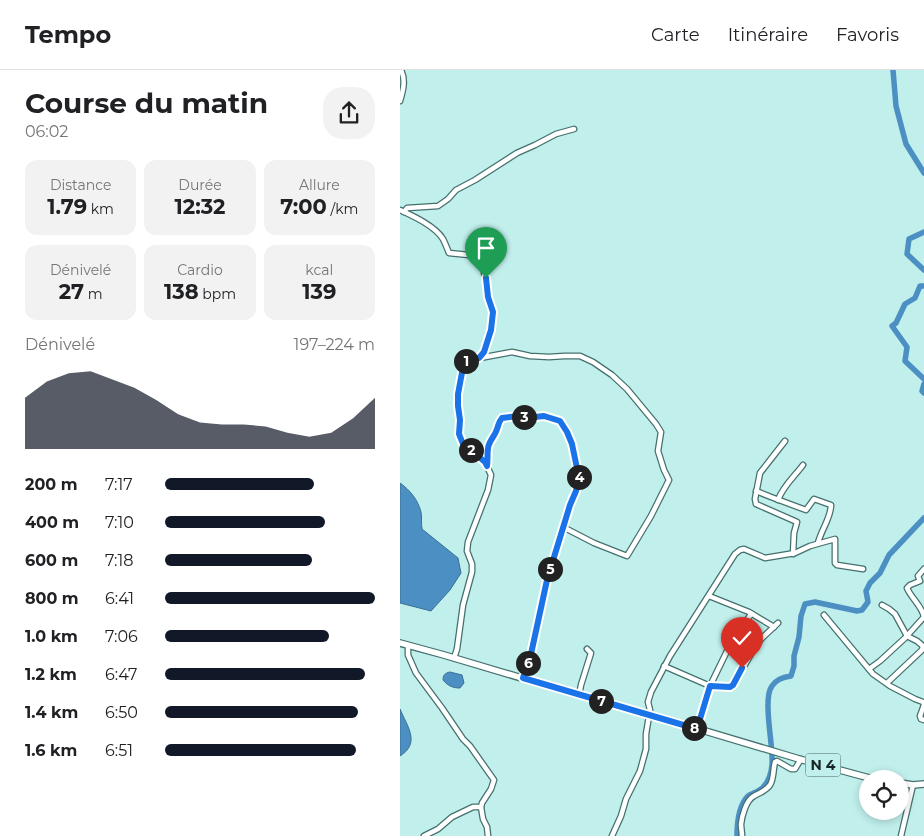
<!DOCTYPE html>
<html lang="fr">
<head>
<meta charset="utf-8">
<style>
	:root { --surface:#fff; --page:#f2f2f2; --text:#202124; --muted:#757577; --line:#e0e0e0; --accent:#111827 }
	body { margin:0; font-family:Montserrat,sans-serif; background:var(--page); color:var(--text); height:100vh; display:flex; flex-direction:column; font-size:19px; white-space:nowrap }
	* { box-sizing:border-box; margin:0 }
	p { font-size:16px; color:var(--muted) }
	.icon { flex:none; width:28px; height:28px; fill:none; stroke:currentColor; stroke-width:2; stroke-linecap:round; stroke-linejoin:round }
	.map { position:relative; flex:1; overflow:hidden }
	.drawer { display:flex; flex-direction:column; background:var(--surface); width:400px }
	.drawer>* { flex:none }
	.tools { position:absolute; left:459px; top:700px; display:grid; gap:10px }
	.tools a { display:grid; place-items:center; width:50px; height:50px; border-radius:50%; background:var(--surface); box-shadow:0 2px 8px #0003; font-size:25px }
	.pin { position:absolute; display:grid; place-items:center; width:42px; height:42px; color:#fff; margin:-51px -21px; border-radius:50% 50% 50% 0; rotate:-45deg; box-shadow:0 0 5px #0007 }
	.pin .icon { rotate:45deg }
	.km { position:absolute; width:25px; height:25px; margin:-12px; border-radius:50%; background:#222; color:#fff; font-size:14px; line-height:25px; text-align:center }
	.round { display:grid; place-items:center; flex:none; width:52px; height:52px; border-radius:20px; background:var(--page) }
	.headline { display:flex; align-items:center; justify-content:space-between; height:85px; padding:0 25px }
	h1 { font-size:28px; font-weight:700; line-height:38px }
	.metrics { display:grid; grid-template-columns:repeat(3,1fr); gap:8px; height:85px; padding:5px 25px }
	.metrics div { display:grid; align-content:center; border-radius:12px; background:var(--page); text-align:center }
	.metrics b { font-size:21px; font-weight:700 }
	.metrics small { font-size:14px; font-weight:400 }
	.metrics p { font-size:14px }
	.chart { height:140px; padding:10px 25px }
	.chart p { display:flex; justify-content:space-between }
	.chart svg { width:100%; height:90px; margin-top:5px; fill:var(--accent); opacity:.7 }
	ul { padding:0 25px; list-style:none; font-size:16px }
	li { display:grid; grid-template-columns:80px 60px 1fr; align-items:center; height:38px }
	li i { height:12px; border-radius:6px; background:var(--accent) }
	header { display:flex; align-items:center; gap:30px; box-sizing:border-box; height:70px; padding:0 25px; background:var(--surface); border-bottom:1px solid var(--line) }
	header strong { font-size:24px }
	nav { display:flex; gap:28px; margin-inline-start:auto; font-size:18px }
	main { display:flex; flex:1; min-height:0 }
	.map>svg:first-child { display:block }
	.water { fill:#4c8fc3; stroke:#3b7094 }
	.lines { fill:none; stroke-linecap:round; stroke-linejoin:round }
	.river { stroke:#4c8fc3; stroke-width:5.5 }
	.minor-casing { stroke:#44706d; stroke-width:7 }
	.major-casing { stroke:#44706d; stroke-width:8 }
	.minor { stroke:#fff; stroke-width:4.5 }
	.major { stroke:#fff; stroke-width:5.5 }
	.route-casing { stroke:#fff; stroke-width:10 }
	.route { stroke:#1a73e8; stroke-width:6 }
	.labels { text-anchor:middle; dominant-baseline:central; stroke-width:5; stroke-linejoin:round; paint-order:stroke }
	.shield { fill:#c0efec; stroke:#486261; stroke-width:1 }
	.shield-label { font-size:14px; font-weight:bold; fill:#142625 }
</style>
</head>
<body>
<header>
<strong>Tempo</strong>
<nav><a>Carte</a><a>Itinéraire</a><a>Favoris</a></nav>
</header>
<main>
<section class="drawer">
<div class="headline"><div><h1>Course du matin</h1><p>06:02</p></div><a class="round"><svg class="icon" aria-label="share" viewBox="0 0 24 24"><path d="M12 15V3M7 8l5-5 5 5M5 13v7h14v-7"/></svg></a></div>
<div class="metrics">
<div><p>Distance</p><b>1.79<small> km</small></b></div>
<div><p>Durée</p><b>12:32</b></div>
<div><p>Allure</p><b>7:00<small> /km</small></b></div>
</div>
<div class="metrics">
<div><p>Dénivelé</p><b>27<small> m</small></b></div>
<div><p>Cardio</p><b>138<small> bpm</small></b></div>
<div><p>kcal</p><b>139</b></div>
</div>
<div class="chart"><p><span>Dénivelé</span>197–224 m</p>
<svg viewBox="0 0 160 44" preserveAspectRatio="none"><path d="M0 44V19L10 11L20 7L30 6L40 10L50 14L60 20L70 27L80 31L90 32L100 32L110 33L120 36L130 38L140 36L150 29L160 19V44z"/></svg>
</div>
<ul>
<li><b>200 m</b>7:17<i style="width:71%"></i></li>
<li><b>400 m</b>7:10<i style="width:76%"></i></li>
<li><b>600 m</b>7:18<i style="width:70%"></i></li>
<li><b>800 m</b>6:41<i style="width:100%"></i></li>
<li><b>1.0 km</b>7:06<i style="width:78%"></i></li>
<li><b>1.2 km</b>6:47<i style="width:95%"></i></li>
<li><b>1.4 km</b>6:50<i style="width:92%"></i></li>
<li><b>1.6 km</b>6:51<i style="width:91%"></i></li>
</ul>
</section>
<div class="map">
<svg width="524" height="766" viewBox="0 0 524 766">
	<rect width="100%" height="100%" fill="#c0efec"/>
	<g class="water">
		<path d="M0 413C10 420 18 430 21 442 22 447 21 453 22 459L58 488 61 503 50 520 31 541 0 533Z"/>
		<path d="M50 602 62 605 64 613 60 618C53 618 48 616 43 610 43 605 45 603 50 602Z"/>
		<path d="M0 639C7 656 21 673 0 686Z"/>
	</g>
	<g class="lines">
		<g class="river">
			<path d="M493 0 496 36 506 74 524 103"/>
			<path d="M524 162 509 169 507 184 524 200"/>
			<path d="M524 216H520L515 228 505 234 496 253 492 256 507 277 505 291 524 309"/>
			<path d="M524 314 522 321 524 323"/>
			<path d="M337 766C337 753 338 736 348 726 350 724 355 723 358 721 367 716 371 705 372 695 374 678 362 629 372 616 376 609 384 607 391 606L394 596V586L399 567 401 546 405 534 415 532 457 541 462 540 468 532 466 521 470 513 480 503 489 485 524 448"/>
		</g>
		<defs>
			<g id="minor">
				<path d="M0 31C3 21 6 10 1 0"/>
				<path d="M0 140C13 146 35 156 43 169 45 173 47 178 49 183L69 185 82 190 88 227 93 241 91 259 84 282 79 288 64 292 58 324V336L60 350 59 363 63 374 85 392 91 405 88 420 68 472 67 481 72 494V502L63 535 57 579 54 588"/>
				<path d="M4 142 7 138 38 136 48 129 56 120 75 110 117 83 135 75 156 64 174 59"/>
				<path d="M80 288 112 282 130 286 149 287 164 286H180L193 292 212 305 227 319 256 354 261 362 258 381 264 400 269 410 251 446 227 486 194 473 163 457"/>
				<path d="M385 371 360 403 355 429 356 434 397 452 394 463 393 484"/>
				<path d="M87 395 89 373 97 360 98 353 102 348 118 346 126 348 144 346 160 351 167 362 172 374 179 408 176 421 170 435 147 511 131 584 123 608"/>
				<path d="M356 421 371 427 406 440 414 429 431 435C431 448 421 460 418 473"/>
				<path d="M378 430C383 416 394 407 403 395"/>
				<path d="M309 526 349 542 374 557"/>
				<path d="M482 535 489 539 495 544 507 566 517 571 523 576 522 580 487 613"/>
				<path d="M424 545 473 604 490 616 515 629 523 632 524 634"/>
				<path d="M8 576V585L16 603 42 638 63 669 70 676 94 710 91 719 82 733 81 737 83 749 87 757 88 766"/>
				<path d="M264 596 310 616 330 617 333 615 354 579 361 569 378 553"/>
				<path d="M469 599 480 591 505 568 524 547C522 536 511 528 507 518L510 515 520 511 518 506 524 499"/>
				<path d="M179 625 181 615 191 583 187 579"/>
				<path d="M524 635 520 646 521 649 524 650"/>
				<path d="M297 659 310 616 327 581 351 544"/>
				<path d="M24 766 38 759 52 747 73 737H81"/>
				<path d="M212 766 221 746 226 729 240 701 246 679V664L250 640 248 632 251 622 270 586 335 484 340 480 344 479 365 488 395 483 410 476 435 469V493L437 495 463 499"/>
				<path d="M342 766C342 762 341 758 341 754 342 746 346 730 354 726 359 723 366 721 370 715 374 709 373 699 375 692L377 691 391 699H395L401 689"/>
				<path d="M501 766 513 715"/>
			</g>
			<g id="major">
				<path d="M0 573 44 585 179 625 245 643 399 689 473 709"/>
				<path d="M500 713 513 715 524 714"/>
			</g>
		</defs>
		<use href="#minor" class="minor-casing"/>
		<use href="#major" class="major-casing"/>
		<use href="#minor" class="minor"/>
		<use href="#major" class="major"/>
	</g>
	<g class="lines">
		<defs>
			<path id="route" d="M86 208 88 227 93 242 91 260 84 282 79 288 64 292 58 324V336L60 350 59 364 63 374 85 392 87 396C88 390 87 384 88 378 89 371 95 366 97 359 99 354 98 353 102 348L118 346 126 348 144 346 160 351 167 362 172 374 179 408 176 421 170 435 147 510 131 584 123 608 297 659 310 616 330 617 333 615 342 598"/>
		</defs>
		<use href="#route" class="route-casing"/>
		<use href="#route" class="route"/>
	</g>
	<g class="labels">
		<rect class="shield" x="405.5" y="683.5" width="35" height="23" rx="4"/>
		<g class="shield-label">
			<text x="423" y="695">N 4</text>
		</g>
	</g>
</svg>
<div class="tools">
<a><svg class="icon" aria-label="locate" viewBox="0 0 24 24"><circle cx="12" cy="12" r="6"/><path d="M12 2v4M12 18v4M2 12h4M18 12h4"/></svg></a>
</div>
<div class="pin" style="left:86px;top:208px;background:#1e9e55"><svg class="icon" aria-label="arrive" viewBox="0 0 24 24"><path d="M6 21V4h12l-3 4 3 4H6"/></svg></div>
<div class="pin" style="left:342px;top:598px;background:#d93025"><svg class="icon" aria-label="check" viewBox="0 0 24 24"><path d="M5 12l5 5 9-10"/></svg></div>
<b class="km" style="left:66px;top:291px">1</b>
<b class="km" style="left:71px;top:380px">2</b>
<b class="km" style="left:124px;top:347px">3</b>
<b class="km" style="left:179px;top:407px">4</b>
<b class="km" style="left:150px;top:499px">5</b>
<b class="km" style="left:128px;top:593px">6</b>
<b class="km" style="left:201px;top:631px">7</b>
<b class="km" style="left:294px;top:658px">8</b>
</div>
</main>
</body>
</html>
